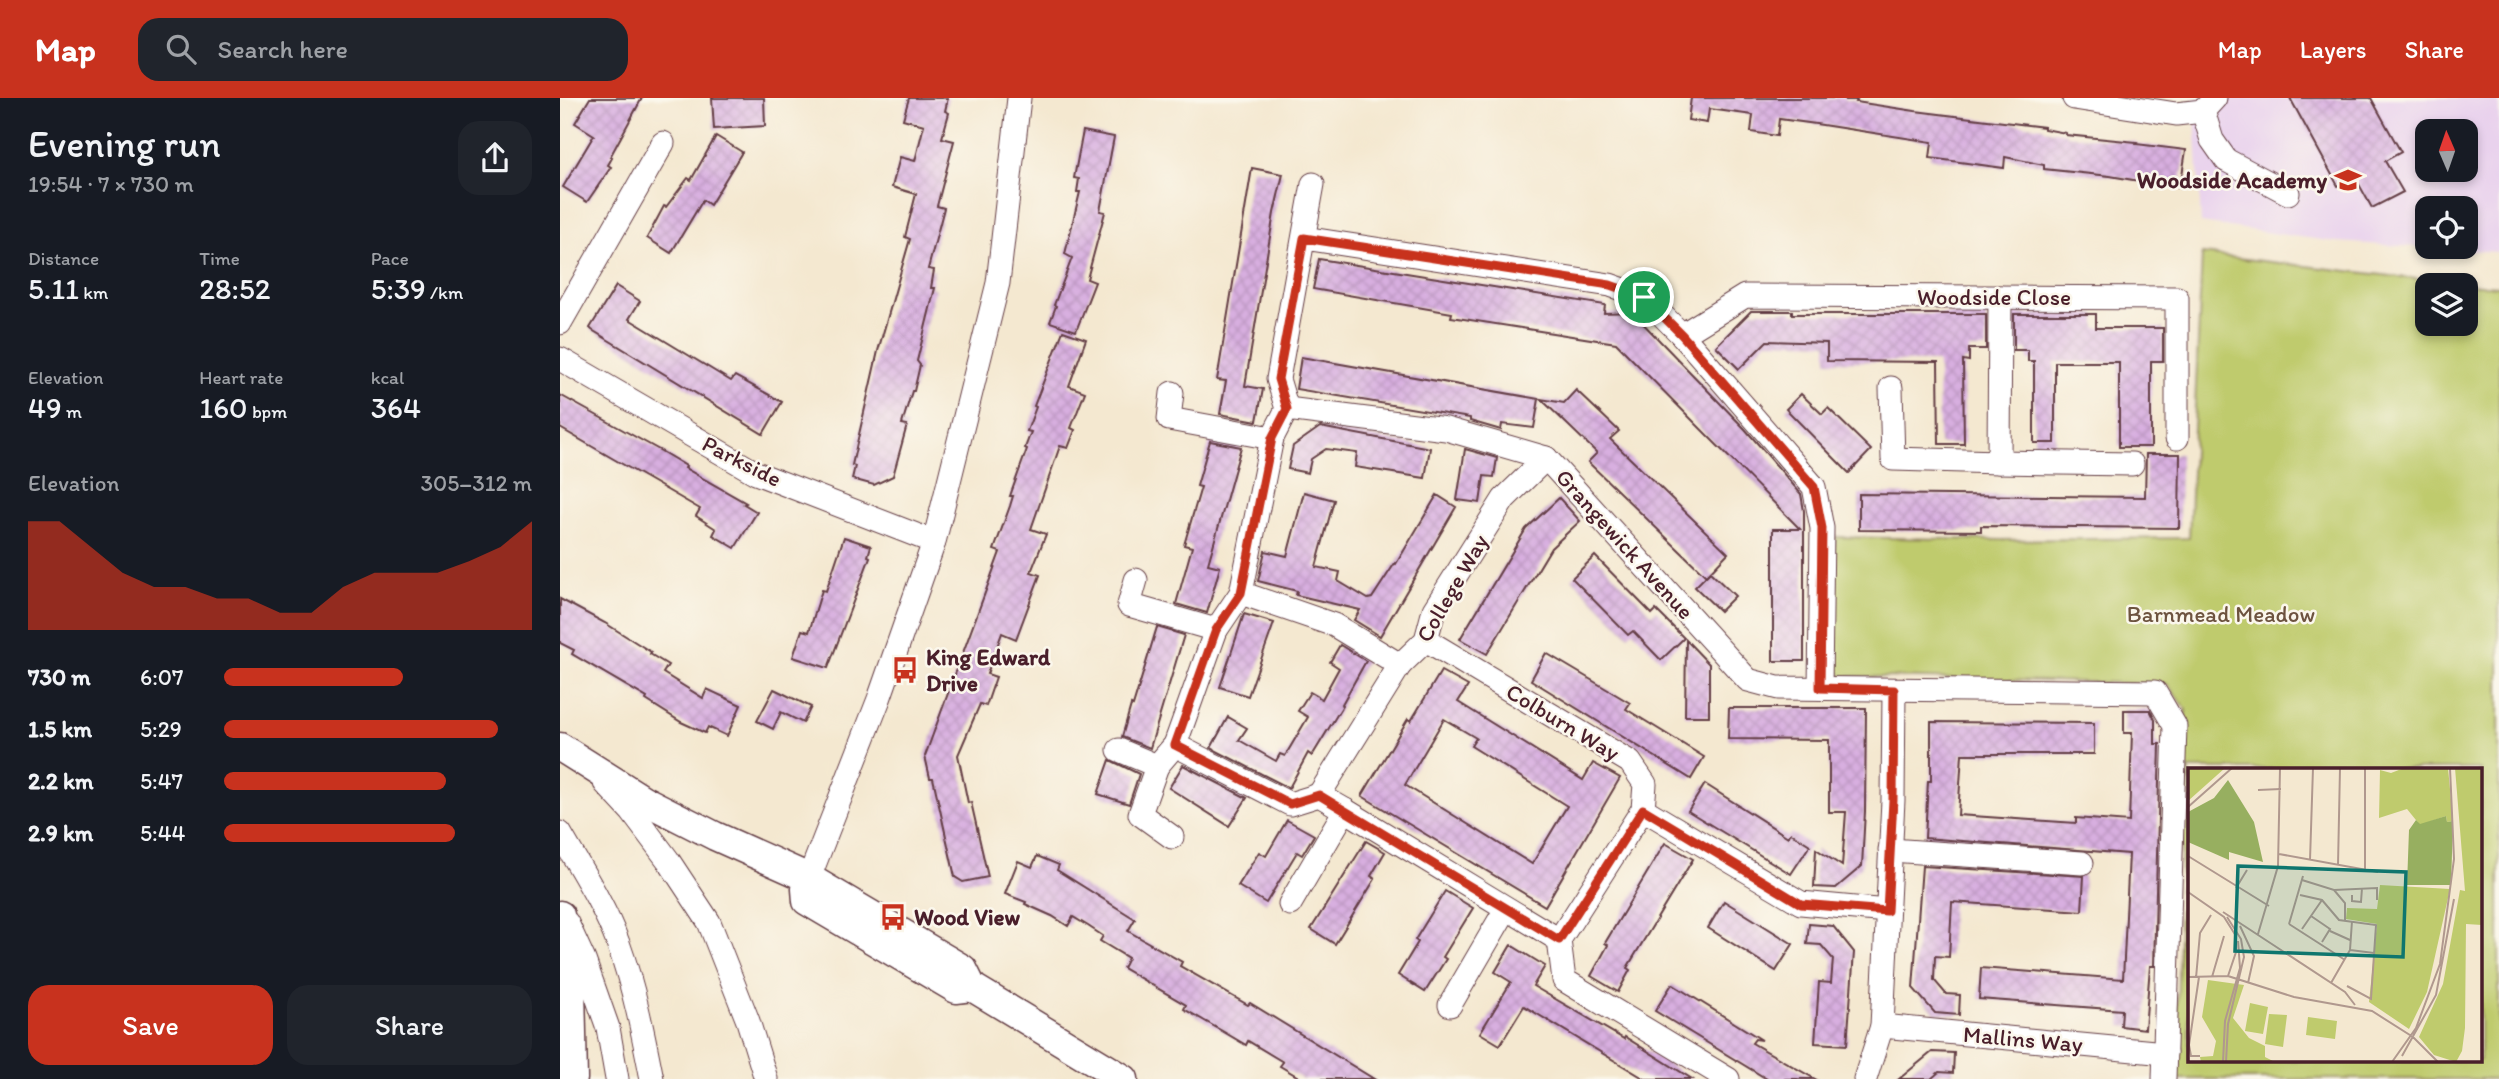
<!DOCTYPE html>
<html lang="en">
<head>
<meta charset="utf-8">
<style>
	:root { --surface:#171b24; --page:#20242c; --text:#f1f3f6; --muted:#9ea1a6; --accent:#c8321e }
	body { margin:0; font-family:Itim,sans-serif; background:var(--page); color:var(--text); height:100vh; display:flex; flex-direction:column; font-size:26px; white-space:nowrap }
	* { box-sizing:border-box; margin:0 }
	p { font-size:23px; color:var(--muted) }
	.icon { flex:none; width:38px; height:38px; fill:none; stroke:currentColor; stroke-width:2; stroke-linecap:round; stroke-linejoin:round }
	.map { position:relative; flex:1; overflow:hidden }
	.drawer { display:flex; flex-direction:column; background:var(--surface); width:560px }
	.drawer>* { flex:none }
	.needle { width:46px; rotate:358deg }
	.buttons { position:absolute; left:1855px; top:21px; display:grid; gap:14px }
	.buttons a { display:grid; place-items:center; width:63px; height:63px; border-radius:14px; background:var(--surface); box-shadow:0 4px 10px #0003; font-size:35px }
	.pin { position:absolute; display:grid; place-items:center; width:60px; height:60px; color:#fff; margin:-30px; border:4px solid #fff; border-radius:50%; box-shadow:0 2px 7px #0007 }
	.round { display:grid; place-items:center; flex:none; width:74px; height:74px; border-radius:21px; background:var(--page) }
	.head { display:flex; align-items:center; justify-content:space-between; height:119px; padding:0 28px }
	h1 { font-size:38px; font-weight:600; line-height:52px }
	.metrics { display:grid; grid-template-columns:repeat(3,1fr); gap:10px; height:119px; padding:7px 28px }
	.metrics div { display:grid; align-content:center }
	.metrics b { font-size:30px; font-weight:600 }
	.metrics small { font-size:19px; font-weight:400 }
	.metrics p { font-size:19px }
	.chart { height:196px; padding:14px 28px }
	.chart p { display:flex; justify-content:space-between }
	.chart svg { width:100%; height:126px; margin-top:7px; fill:var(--accent); opacity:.7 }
	.cta { display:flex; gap:14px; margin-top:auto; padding:14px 28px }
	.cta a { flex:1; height:80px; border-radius:21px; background:var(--accent); color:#fff; font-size:28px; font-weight:600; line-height:80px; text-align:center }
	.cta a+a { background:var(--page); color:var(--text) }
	ul { padding:0 28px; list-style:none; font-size:23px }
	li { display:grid; grid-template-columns:112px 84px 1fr; align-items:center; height:52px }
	li i { height:18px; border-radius:9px; background:var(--accent) }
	header { display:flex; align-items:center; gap:42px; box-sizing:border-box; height:98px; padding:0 35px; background:var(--accent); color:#fff }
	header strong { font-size:33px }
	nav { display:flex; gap:38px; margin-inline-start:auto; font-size:24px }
	.search { width:490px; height:63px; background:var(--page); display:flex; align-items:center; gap:18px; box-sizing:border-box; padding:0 24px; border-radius:21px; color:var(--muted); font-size:26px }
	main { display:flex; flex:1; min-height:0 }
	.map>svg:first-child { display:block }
	.built { fill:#e9d2ed; fill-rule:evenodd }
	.green { fill:#bfcb6d; stroke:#84754c; stroke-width:2; fill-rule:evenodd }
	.building { fill:url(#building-cross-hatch); fill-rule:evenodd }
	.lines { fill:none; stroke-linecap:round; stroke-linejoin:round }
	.minor-casing { stroke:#643d44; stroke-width:25 }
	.major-casing { stroke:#643d44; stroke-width:31 }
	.minor { stroke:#fff; stroke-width:23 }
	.major { stroke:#fff; stroke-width:28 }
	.route-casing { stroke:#fff; stroke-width:14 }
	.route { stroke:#c8321e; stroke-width:9 }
	.labels { text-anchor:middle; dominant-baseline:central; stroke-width:5; stroke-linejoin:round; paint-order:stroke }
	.poi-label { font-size:23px; font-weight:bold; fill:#4a1f2b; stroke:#fbf7ec; text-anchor:start }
	.street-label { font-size:23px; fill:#4a1f2b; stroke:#fbf7ec }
	.park-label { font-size:23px; fill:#6d533f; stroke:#fbf7ec }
	.inset-road { fill:none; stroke:#b0988e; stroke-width:2 }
	.view { fill:#0f766e; fill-opacity:0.15; stroke:#0f766e; stroke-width:3.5 }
	.inset-edge { fill:none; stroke:#4a1f2b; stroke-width:3.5 }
</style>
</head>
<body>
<header>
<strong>Map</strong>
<div class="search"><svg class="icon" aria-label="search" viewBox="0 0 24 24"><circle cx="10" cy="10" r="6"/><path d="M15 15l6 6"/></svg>Search here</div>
<nav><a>Map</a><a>Layers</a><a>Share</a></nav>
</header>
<main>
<section class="drawer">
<div class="head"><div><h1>Evening run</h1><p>19:54 · 7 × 730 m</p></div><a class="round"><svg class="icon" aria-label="share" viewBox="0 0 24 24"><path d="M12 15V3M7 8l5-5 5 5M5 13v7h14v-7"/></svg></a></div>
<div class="metrics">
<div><p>Distance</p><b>5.11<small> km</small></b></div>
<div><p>Time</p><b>28:52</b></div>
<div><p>Pace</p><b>5:39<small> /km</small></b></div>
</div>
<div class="metrics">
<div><p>Elevation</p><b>49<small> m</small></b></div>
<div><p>Heart rate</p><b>160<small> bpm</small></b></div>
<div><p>kcal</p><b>364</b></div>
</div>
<div class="chart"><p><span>Elevation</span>305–312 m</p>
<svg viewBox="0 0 160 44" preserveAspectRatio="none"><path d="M0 44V6L10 6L20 15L30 24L40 29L50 29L60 33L70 33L80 38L90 38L100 29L110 24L120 24L130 24L140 20L150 15L160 6V44z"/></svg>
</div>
<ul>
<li><b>730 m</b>6:07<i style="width:58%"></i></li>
<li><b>1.5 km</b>5:29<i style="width:89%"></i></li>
<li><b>2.2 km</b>5:47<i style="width:72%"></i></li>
<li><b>2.9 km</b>5:44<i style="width:75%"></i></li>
</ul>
<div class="cta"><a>Save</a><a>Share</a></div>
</section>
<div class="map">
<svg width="1939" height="981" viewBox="0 0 1939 981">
	<defs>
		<pattern id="building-cross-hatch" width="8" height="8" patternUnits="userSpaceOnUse" patternTransform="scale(1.75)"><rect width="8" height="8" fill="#d8afe0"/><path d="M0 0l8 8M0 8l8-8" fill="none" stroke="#bb96c0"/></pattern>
	</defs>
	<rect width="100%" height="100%" fill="#fbf7ec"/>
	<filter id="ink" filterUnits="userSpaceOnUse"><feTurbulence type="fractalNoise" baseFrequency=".0143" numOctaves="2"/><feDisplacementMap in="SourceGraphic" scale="14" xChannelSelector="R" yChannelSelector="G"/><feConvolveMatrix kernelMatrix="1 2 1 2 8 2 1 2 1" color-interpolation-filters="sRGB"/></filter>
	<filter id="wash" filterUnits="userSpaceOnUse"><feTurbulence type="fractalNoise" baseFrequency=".00686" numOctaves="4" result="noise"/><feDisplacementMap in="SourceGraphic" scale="28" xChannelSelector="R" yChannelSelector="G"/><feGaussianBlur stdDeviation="1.57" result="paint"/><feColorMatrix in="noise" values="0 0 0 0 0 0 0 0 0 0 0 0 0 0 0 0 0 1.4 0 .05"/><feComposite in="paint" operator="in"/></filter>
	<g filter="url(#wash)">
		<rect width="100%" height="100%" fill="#f4e8d0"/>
		<path class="built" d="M1634 0H1939V154L1776 144 1641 125ZM1867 33H1906V72H1867ZM1867 110H1906V149H1867Z"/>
		<path class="green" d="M1642 156 1900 186 1939 188V981H1615L1626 611 1607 586 1282 578 1270 564 1275 439 1441 442 1629 440ZM1867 187H1906V226H1867ZM1629 671H1920V962H1629Z"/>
		<g id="blocks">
			<g class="building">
				<path d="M30 0H82L50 59 52 60 48 67 51 69 27 104 3 89 34 37 15 25Z"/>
				<path d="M152 0H204L205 28 154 31Z"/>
				<path d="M349 0H388L385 13 389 15 382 40 394 43 377 108 384 110 368 171 374 172 371 190H375L357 263 360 267 354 293H352L342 326 347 327 333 378 314 387 292 381 295 368 292 367 318 253 350 141 345 139 356 96 332 89 340 59 355 63 364 27 343 21Z"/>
				<path d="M1131 0H1285V2H1297L1296 4 1355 13 1484 29V31L1506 35V37L1577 44 1576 46 1626 52 1620 90 1550 78 1484 71V67L1445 59 1444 70 1370 60 1372 44 1256 26 1219 21 1217 38 1191 34 1193 17 1149 11 1147 25 1128 22Z"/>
				<path d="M1730 0H1811L1841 54 1825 63 1843 94 1812 110 1795 79 1778 88Z"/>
				<path d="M523 33 554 39 540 113 545 114 527 181 535 184 516 233 490 224 496 208 494 207 512 160 505 156 520 94H517L519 81 514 80Z"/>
				<path d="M156 38 182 54 150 107 143 102 111 155 87 140 104 108 106 109 128 80 131 82Z"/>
				<path d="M692 70 723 76 714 115 685 288 703 291 697 323 660 316 666 283 657 282Z"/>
				<path d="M759 161 1045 207 1044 215 1072 214 1185 331 1241 396 1244 413V563H1213V431H1240L1056 245 891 219 892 215 753 191Z"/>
				<path d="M56 188 80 203 69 221 171 283 175 278 222 304 203 336 32 232 30 230Z"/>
				<path d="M1191 213H1232V216H1426V251H1409V263L1403 262 1404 346H1379L1378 264 1267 263V245L1207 243 1179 271 1156 248Z"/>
				<path d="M1454 216H1536V230H1603V263H1591V349H1559V264H1495V345H1474V263H1468V252H1454Z"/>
				<path d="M503 233 526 241 509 288 525 294 511 330 515 332 508 350 500 348 471 431 486 436 471 474 480 477 456 541 442 535 427 576 436 579 426 608 420 606 398 657 408 705 411 704 428 779 403 784 395 779 373 680H370L365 658 440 454 434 452 450 408 453 398H450L467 351 465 350 471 334 467 333 476 309 474 308Z"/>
				<path d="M741 259 979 301 974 330 942 326 941 332 910 323V320L736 291Z"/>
				<path d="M1016 292 1059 333 1050 341 1168 455 1146 478 1028 364 1037 355 981 301 1004 305Z"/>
				<path d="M1241 296 1262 316 1268 310 1311 352 1289 375 1226 311Z"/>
				<path d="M0 297 101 353 126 368 125 370 186 405 184 406 197 414 175 450 153 437 156 431 136 418 140 411 0 330Z"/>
				<path d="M760 329 870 350 865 380 795 369 797 355 766 351 751 361 748 375 728 371 733 348Z"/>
				<path d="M650 343 681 349 648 466 660 469 647 515 616 506 632 449 624 447 641 389 637 388Z"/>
				<path d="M905 351 937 360 934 379 924 378 920 405 897 402Z"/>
				<path d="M1586 356H1620L1619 430 1421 428V433L1299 432V396L1585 399Z"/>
				<path d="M744 394 774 402 756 469 780 474 778 483 808 501 812 500 835 465 836 466 877 397 896 409 820 538 794 522 800 512 736 497 737 493 698 483 705 453 727 458Z"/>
				<path d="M999 400 1020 423 991 450 927 556 900 541 966 431Z"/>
				<path d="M284 439 311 448 308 458 310 459 268 570 233 559 242 532 249 534 262 492 266 493Z"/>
				<path d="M1035 458 1092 516 1096 512 1124 540 1101 562 1073 533 1068 537 1012 480Z"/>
				<path d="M1150 474 1175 498 1160 513 1135 489Z"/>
				<path d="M0 501 45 525 91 554 90 556 108 567 103 575 143 600 147 591 181 607 167 638 148 629 145 635 121 624 86 602 87 600 12 556 14 552 0 545Z"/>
				<path d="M684 516 714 525 688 598 660 589Z"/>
				<path d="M597 529 624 537 590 650 562 639 571 607 573 608Z"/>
				<path d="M1126 542 1149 566V618H1125Z"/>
				<path d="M780 547 806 563 782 606 783 607 752 658 748 655 729 690 651 650 668 619 687 630 679 642 716 663 720 656 725 658 748 619 738 613 750 594 762 601 779 570 770 564Z"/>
				<path d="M986 555 1070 605 1066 611 1144 659 1131 681 971 582Z"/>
				<path d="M881 573 908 588 898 604 1023 682 1033 665 1060 680 985 808 802 698 848 621 851 623ZM884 621 916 640 911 648 1007 708 972 766 845 687Z"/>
				<path d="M214 591 251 609 243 625 221 614 213 631 197 623Z"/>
				<path d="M1169 610H1306L1305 713 1302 768 1276 790 1254 789 1256 751 1282 768 1286 714H1269V642L1168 641Z"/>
				<path d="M1564 612H1590L1595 622V646H1600L1594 868H1590L1585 931 1561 928 1562 912 1419 901 1421 870 1563 881 1569 756 1365 740 1368 683H1371V624L1534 625V656H1402L1398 717 1516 725V720L1569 724 1572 635H1564Z"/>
				<path d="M550 662 579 676 569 706 538 696Z"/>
				<path d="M623 667 687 700 669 728 609 690Z"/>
				<path d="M1145 686 1228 739 1231 735 1250 747 1231 776 1128 713Z"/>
				<path d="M727 722 754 737 742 757 737 754 706 805 678 788 699 754 706 758Z"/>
				<path d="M806 743 825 754 811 778 815 781 775 846 751 831Z"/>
				<path d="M1105 745 1133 761 1067 870 1070 872 1058 894 1031 878 1048 847 1045 845Z"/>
				<path d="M477 758 499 767 497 772 575 821 568 833 622 864 620 868 688 907 690 905 814 981H742L720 968 723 964 688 943 686 947 657 930 624 911 626 907 563 870 568 860 540 843 543 838 528 828 513 819 508 828 492 818 465 806 466 804 445 796 458 763 472 769Z"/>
				<path d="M1362 768 1524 778 1522 813 1392 804 1389 859 1375 858 1374 882 1386 896 1400 897 1399 917 1375 915 1353 890Z"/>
				<path d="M885 793 913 810 883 859 886 861 865 894 838 877 858 844 855 842Z"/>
				<path d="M1164 803 1233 846 1216 873 1148 830Z"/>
				<path d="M1249 826 1273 828 1294 854 1287 947 1255 945 1259 884 1271 885 1273 861 1261 847 1247 846Z"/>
				<path d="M951 847 985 868 973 888 1064 941 1065 939 1132 981H1085L964 908 940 947 920 935 951 884 935 874Z"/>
				<path d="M1112 886 1202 942 1195 941 1192 945 1255 981H1207L1095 913Z"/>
				<path d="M1372 954 1394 955 1393 975 1379 974 1371 981H1339Z"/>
			</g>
		</g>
	</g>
	<g filter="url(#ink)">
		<use href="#blocks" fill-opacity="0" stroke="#643d44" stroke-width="2"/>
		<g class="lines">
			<defs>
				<g id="minor">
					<path d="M1514 0 1616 16 1643 13 1655 0"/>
					<path d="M1643 13 1652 42 1666 62 1728 95"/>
					<path d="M744 140 1050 187 1084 199 1122 237 1185 198 1617 200V340"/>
					<path d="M0 225 103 45"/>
					<path d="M1122 237 1254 389 1262 430 1260 590"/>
					<path d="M0 261 196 375 374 444"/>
					<path d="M1331 290 1333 361 1439 364 1440 199"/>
					<path d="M612 295 609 321 712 340"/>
					<path d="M727 311 886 331 986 360 1188 582 1218 590 1595 594 1615 628 1604 981"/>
					<path d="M1439 364 1572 366"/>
					<path d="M576 482 569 507 656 532"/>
					<path d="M681 495 774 527 840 567"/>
					<path d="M866 542 1070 664 1085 686 1083 711 999 842"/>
					<path d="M615 647 730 706 759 697 785 712 999 842 1004 882 1168 981"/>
					<path d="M559 652 597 668 580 716 612 739"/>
					<path d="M597 668 615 647 656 532 681 495 712 340 727 311 718 281 753 86"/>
					<path d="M45 685 72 714 108 762 149 824 188 923 206 981"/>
					<path d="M759 697 840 567 866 542 874 512 944 401 986 360"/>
					<path d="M1083 711 1241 805 1327 813"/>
					<path d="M0 735C20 770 44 807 58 845 74 889 83 935 92 981"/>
					<path d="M1330 752 1522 765"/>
					<path d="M249 780 319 601 374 444 438 185 459 0"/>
					<path d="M730 806 785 712"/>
					<path d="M7 825 24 862 48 930 57 981"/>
					<path d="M890 907 946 811"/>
					<path d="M1322 928 1605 955"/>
					<path d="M1305 981 1322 928 1333 702 1334 592"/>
				</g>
				<g id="major">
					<path d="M0 649 84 702 155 738 249 780 403 871 412 889 564 981"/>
					<path d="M249 780 246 791 247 803 396 891 412 889"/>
					<path d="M0 817 11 890 13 981"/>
				</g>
			</defs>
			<use href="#minor" class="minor-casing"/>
			<use href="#major" class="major-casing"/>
			<use href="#minor" class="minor"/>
			<use href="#major" class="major"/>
		</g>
	</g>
	<g class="lines" filter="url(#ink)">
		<defs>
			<path id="route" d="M744 140 1050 187 1084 199 1122 237 1254 389 1262 430 1260 590 1334 592 1333 702 1327 813 1241 806 1083 711 999 842 759 697 730 706 615 647 656 532 681 495 712 340 727 311 718 281Z"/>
		</defs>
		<use href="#route" class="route-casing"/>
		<use href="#route" class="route"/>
	</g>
	<defs>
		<symbol id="school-bare" viewBox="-9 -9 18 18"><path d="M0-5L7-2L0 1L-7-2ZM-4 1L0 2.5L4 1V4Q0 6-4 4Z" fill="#c8321e" stroke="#fbf7ec" stroke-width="2.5" paint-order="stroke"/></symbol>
		<symbol id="bus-bare" viewBox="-9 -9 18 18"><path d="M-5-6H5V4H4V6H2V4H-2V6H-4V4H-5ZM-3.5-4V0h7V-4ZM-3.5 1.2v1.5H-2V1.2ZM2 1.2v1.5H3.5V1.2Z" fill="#c8321e" stroke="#fbf7ec" stroke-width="2.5" paint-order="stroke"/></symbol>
	</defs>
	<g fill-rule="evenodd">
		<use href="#school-bare" x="1769" y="63" width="38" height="38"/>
		<use href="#bus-bare" x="326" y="553" width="38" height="38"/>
		<use href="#bus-bare" x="314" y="800" width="38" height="38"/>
	</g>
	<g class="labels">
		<g class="poi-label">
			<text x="1767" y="82" text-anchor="end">Woodside Academy</text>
			<text x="366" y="559">King Edward<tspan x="366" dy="26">Drive</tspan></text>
			<text x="354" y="819">Wood View</text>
		</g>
		<g class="street-label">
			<text x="1434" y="199">Woodside Close</text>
			<text transform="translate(182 363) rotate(27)">Parkside</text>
			<text transform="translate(1065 446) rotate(48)">Grangewick Avenue</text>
			<text transform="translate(892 490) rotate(-60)">College Way</text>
			<text transform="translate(1003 624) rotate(31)">Colburn Way</text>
			<text transform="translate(1463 941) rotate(5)">Mallins Way</text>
		</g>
		<g class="park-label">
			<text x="1661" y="516">Barnmead Meadow</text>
		</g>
	</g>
	<g transform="translate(1628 670)">
		<rect width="294" height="294" fill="#f4e8d0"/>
		<path d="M0 0H37L0 33ZM216 0H260L265 53 259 54 258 48 232 57 219 41 191 50 192 2 203 5ZM267 0H294V157L278 156 277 260 274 283 268 294 246 287 231 269 255 216 272 122 277 123ZM192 117 262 121 239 224 221 261 181 234 189 156 158 151 159 140 189 141ZM20 212 56 217 45 250 61 270 77 278V289L87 294H13L12 289 25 288 28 273 14 249ZM62 235 80 239 75 266 57 263ZM81 246 99 247 95 279 77 276ZM120 249 149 253 147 271 118 267Z" fill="#bfcb6d"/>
		<path d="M40 12 66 54 75 94 41 84V92L0 74V44L26 30ZM258 48 259 54 265 53 263 117H219L221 62 228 52 232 56Z" fill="#97af60"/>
		<path class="inset-road" d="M177 0V102M70 22 93 21M0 39 44 0M91 86 190 104M0 88 81 138M122 92 125 0M150 97 152 0M114 112 146 122 189 120V132M48 120 59 102M146 122 157 135V153M0 124 36 149 48 168V184L40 208 106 229 184 243 225 269 250 294M112 127 134 132 151 152 188 157 183 231 159 218M164 127V133L173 134 174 120M35 144 157 224 167 237M123 148 142 161 134 174M101 156 157 192M101 156 115 108M52 158 66 188 60 215M114 161 134 132M142 163 162 172M70 166 90 98 92 0M162 182 186 185M294 195V275M0 209 40 208M11 209 1 277 3 288H12M24 209 36 168M8 210 12 165 23 147M143 215 162 182 164 153M214 288 248 227 266 131M35 294 37 253 52 200 50 173M38 294 40 256 56 189 53 171 39 149M204 294 228 260 252 196 266 91 262 0"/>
		<path class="view" d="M50 98 218 104 215 189 47 183Z"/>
		<rect width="294" height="294" class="inset-edge"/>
	</g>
</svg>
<div class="buttons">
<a><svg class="needle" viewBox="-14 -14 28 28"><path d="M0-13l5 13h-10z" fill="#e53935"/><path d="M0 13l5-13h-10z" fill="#9ea1a6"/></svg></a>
<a><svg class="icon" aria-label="locate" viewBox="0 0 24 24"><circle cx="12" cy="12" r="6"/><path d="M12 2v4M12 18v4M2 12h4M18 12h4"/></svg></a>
<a><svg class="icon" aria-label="layers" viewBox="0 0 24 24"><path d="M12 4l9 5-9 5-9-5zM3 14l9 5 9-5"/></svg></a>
</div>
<div class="pin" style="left:1084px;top:199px;background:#1e9e55"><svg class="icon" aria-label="arrive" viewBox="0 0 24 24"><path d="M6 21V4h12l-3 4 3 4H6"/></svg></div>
</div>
</main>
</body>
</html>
